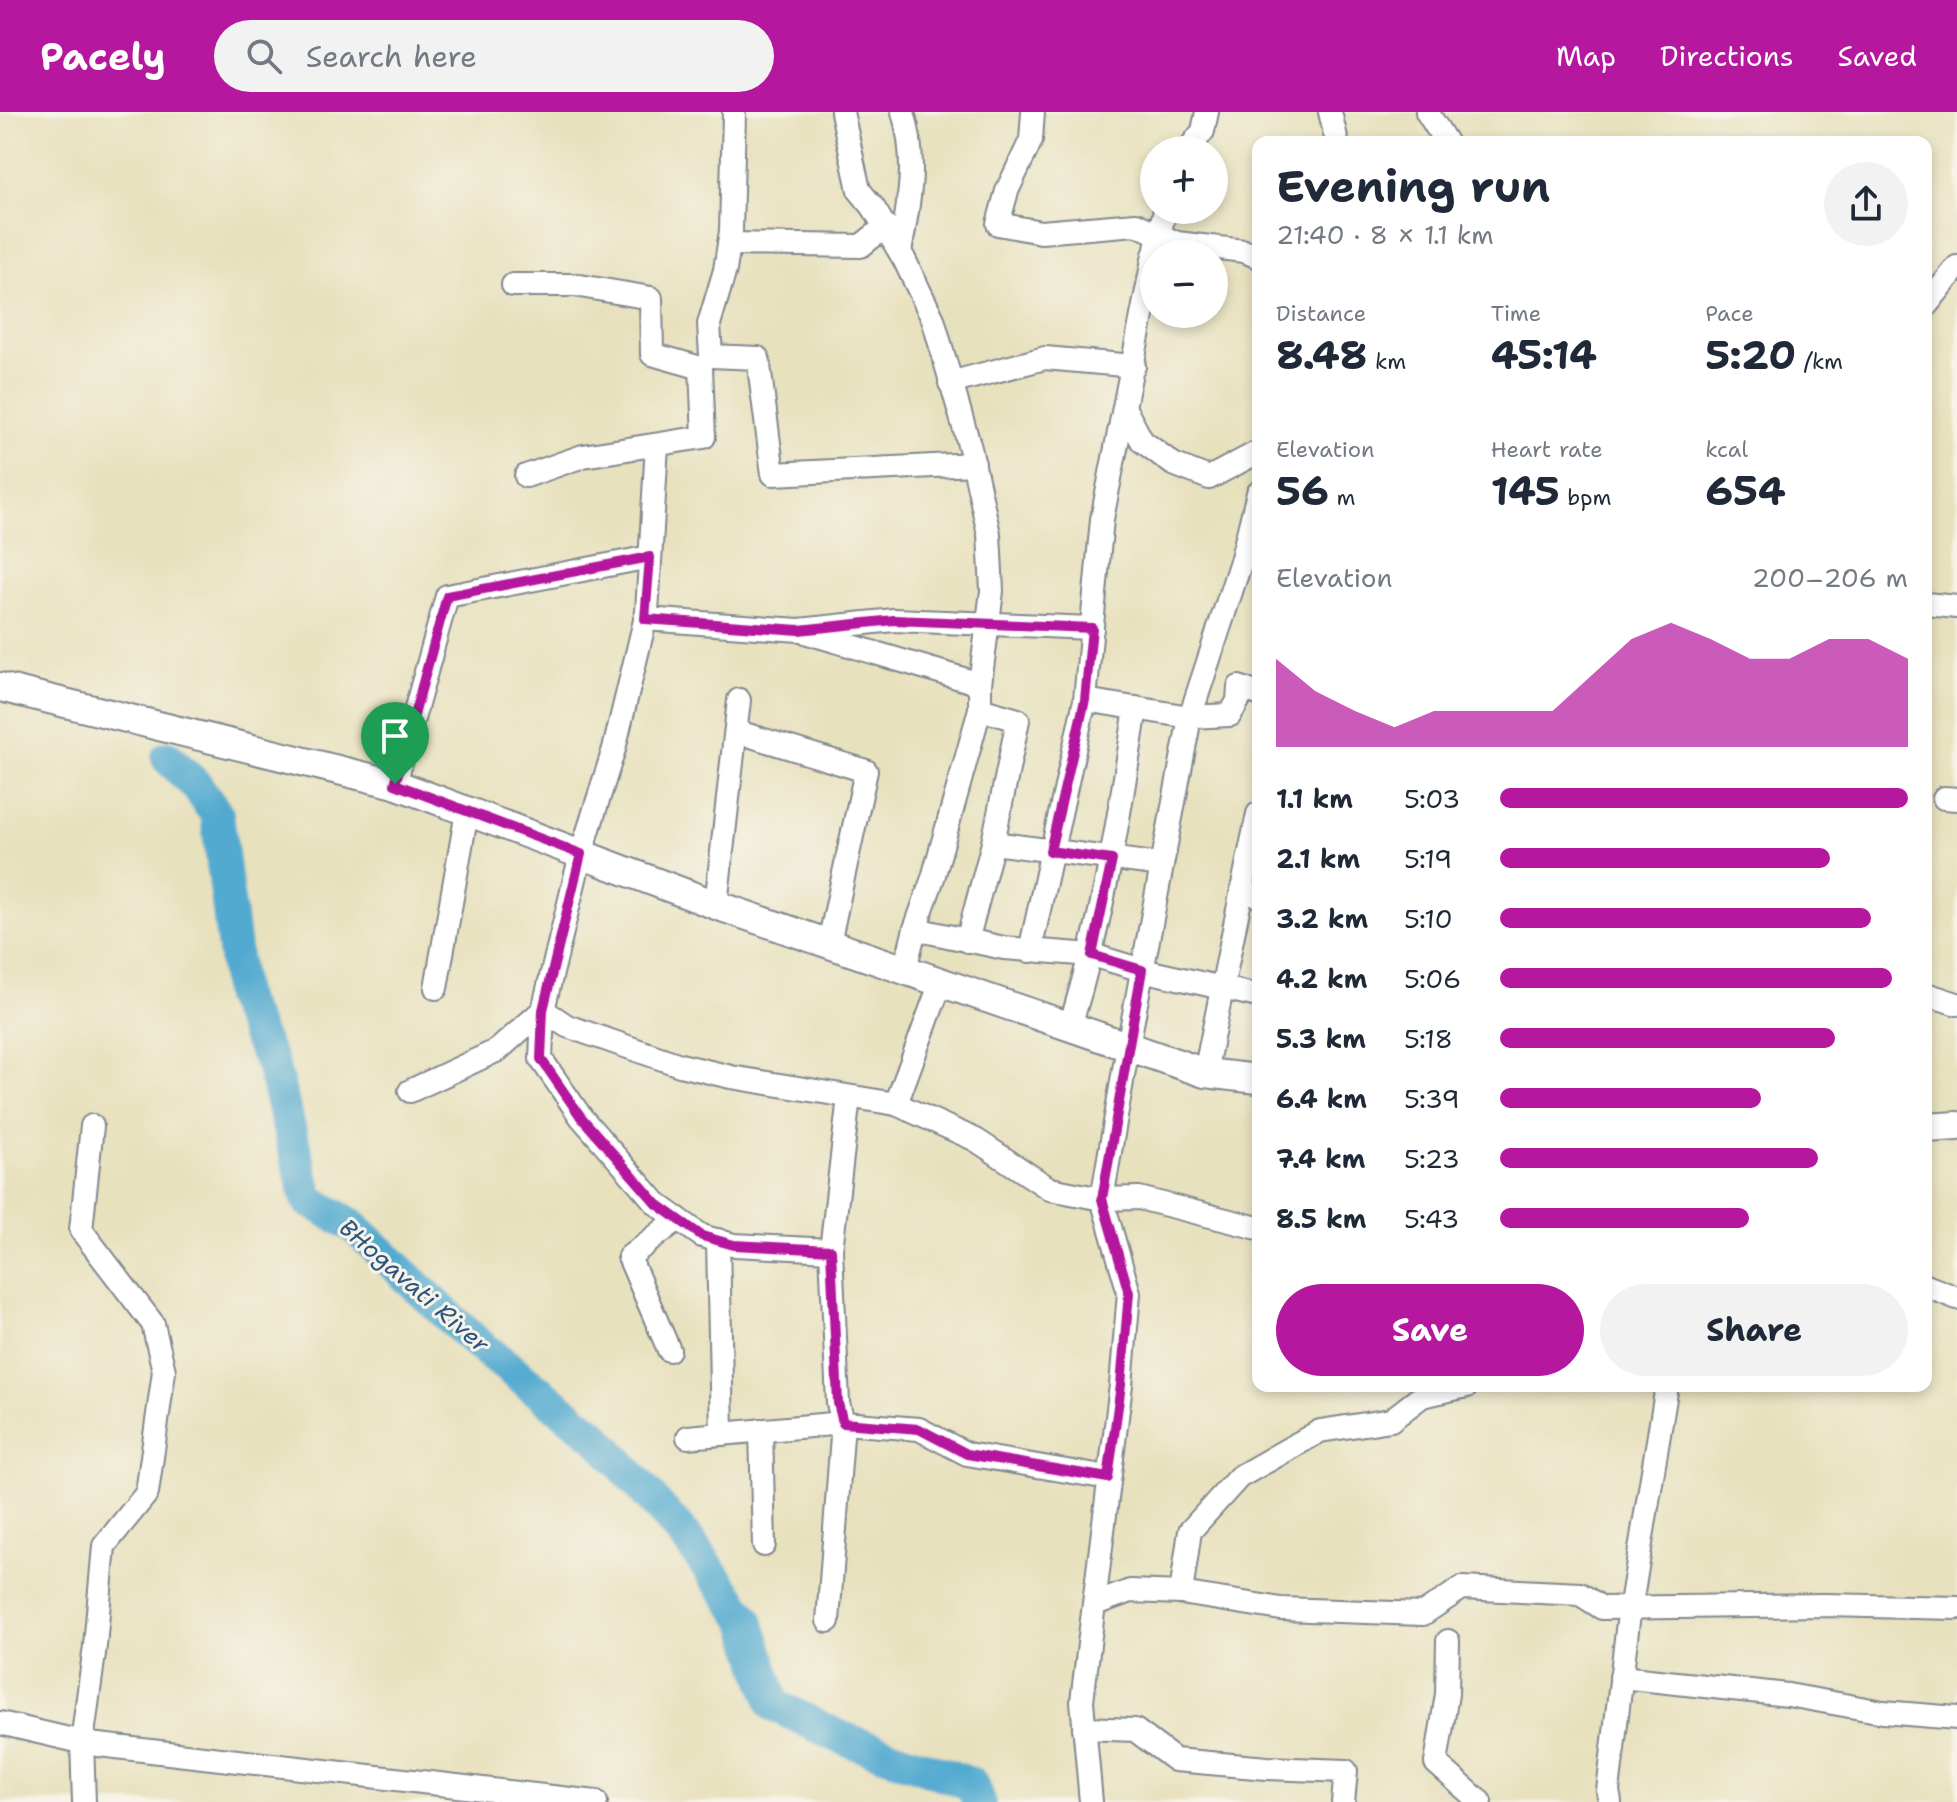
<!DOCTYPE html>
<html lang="en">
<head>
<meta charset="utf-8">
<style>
	:root { --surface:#fff; --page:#f2f2f3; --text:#1f2937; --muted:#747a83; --accent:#b5179e }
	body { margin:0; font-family:"Shantell Sans",sans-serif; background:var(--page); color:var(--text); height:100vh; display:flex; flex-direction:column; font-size:30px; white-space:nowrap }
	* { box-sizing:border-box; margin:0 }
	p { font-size:26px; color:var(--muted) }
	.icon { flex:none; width:44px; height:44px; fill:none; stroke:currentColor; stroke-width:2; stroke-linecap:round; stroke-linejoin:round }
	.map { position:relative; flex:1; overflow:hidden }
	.panel { position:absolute; left:1252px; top:24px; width:680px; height:1256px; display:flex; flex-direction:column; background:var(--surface); border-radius:16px; box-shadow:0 4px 12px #0003 }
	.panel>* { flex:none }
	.tools { position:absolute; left:1140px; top:24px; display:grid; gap:16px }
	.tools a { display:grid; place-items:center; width:88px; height:88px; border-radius:50%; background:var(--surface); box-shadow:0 4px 12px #0003; font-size:40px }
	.pin { position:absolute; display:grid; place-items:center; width:68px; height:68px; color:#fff; margin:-82px -34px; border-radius:50% 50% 50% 0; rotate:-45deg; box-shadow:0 0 8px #0007 }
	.pin .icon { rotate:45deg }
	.round { display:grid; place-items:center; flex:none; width:84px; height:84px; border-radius:42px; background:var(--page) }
	.headline { display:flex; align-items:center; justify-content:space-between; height:136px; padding:0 24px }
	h1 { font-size:44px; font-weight:700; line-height:60px }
	.metrics { display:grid; grid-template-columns:repeat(3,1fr); gap:12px; height:136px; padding:8px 24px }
	.metrics div { display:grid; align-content:center }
	.metrics b { font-size:40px; font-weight:700 }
	.metrics small { font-size:22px; font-weight:400 }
	.metrics p { font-size:22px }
	.chart { height:224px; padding:16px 24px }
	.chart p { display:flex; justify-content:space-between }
	.chart svg { width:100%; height:144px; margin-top:8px; fill:var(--accent); opacity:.7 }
	.cta { display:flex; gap:16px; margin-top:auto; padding:16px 24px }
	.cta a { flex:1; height:92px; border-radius:48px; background:var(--accent); color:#fff; font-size:32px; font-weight:700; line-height:92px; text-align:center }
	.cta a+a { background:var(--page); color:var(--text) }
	ul { padding:0 24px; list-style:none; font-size:26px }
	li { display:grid; grid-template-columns:128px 96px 1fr; align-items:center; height:60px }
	li i { height:20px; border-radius:10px; background:var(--accent) }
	header { display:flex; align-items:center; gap:48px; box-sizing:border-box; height:112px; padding:0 40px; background:var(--accent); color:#fff }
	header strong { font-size:38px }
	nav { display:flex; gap:44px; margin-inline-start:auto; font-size:28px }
	.search { width:560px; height:72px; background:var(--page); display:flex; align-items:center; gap:20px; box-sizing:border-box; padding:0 28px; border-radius:44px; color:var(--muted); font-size:30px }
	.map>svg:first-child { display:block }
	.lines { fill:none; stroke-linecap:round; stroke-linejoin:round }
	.river { stroke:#53aad0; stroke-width:34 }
	.minor-casing { stroke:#82888e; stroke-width:26 }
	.tertiary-casing { stroke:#82888e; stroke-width:32 }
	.minor { stroke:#fff; stroke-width:22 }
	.tertiary { stroke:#fff; stroke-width:28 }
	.route-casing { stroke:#fff; stroke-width:16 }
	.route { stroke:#b5179e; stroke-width:10 }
	.labels { text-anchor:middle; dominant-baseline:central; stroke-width:6; stroke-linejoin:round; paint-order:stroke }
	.water-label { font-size:24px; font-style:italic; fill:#2c5480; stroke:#f7f3e8 }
</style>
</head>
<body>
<header>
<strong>Pacely</strong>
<div class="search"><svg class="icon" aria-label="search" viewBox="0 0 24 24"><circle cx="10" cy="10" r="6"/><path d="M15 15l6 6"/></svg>Search here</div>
<nav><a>Map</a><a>Directions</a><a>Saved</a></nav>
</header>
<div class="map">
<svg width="1957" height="1690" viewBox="0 0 1957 1690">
	<rect width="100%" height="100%" fill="#f7f3e8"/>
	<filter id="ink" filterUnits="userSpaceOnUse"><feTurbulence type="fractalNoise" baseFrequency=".0125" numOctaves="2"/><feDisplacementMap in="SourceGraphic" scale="16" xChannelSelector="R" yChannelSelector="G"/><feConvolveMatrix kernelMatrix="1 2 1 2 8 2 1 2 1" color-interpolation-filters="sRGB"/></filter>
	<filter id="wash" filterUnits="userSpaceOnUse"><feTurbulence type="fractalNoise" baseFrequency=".006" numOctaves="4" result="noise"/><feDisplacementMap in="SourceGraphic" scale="32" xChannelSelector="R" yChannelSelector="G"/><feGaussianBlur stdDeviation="1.8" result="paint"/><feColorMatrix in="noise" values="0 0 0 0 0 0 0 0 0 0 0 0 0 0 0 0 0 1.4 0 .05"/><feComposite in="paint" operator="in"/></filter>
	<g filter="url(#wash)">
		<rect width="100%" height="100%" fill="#e8e1be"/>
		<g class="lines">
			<path class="river" d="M168 646 196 673 217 703 240 885 272 952 308 1088 352 1113 477 1231 597 1325 689 1429 747 1509 774 1593 842 1626 971 1672 979 1690"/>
		</g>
	</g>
	<g filter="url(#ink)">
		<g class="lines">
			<defs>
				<g id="minor">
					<path d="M842 0 859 78 873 95 904 147 933 207 970 336 989 422 992 479 980 572V597L933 766 915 817"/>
					<path d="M1033 0 1031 28 1007 79 998 112 1041 120 1136 112 1177 131 1244 139 1258 145"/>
					<path d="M1330 0 1337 30"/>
					<path d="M1427 0 1446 30"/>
					<path d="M734 2 731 119 725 158 709 212 711 244 758 246 773 362 974 352"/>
					<path d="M1188 38 1203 19 1207 0"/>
					<path d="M729 132 861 134 886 114"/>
					<path d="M1156 136 1165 98"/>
					<path d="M900 140C909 90 918 50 903 0"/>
					<path d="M513 173H574L651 186 652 242 701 256 704 325 583 344 526 364"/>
					<path d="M1926 194 1957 155"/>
					<path d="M950 271 1045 246 1134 254"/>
					<path d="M1125 297 1142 329 1173 352 1209 366 1258 340"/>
					<path d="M657 333 647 500 614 637 581 742 543 898 567 914 680 953 731 965 896 992 976 1028 1050 1077 1102 1087 1129 1181 1121 1273 1082 1589 1091 1690"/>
					<path d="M1926 492 1957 495"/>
					<path d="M645 507 799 518 894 508 1092 516"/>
					<path d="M808 521 980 572"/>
					<path d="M1258 582 1239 575 1238 589 1230 603 1190 605 1128 934 1102 1087 1139 1086 1258 1116"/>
					<path d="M1085 588 1190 605 1242 446 1258 381"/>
					<path d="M738 620 866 659 829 831"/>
					<path d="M395 672 447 484 650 445"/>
					<path d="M1944 686 1957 687"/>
					<path d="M993 731 1162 753"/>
					<path d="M1242 778 1258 702"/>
					<path d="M716 793 739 588"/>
					<path d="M967 829 993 731 1018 608 980 597"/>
					<path d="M1030 839 1085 588 1102 407 1154 143"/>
					<path d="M905 857 915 817 1004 836 1092 843 1142 858 1258 884"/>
					<path d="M436 876 467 700"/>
					<path d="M1926 882 1957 892"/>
					<path d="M543 898 541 947 581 1005 657 1092 702 1124 734 1133 831 1138 849 985"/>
					<path d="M1070 915C1103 807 1119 706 1136 596"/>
					<path d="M1205 961 1242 778 1258 784"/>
					<path d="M410 979 498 938 543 898"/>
					<path d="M896 992 941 870"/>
					<path d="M718 1128 722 1322"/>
					<path d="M831 1138 838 1291 843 1311 919 1317 967 1342 1108 1366"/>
					<path d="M1926 1174 1957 1186"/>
					<path d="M669 1238 629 1145 678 1107"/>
					<path d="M761 1318 764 1433"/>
					<path d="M688 1325 843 1311 828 1509"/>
					<path d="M1181 1481 1281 1497 1423 1502 1462 1476 1580 1482 1602 1496 1824 1493 1957 1496"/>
					<path d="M1095 1492 1130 1479 1181 1481 1190 1419 1239 1365 1320 1319 1391 1308 1422 1284 1467 1274"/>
					<path d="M1448 1529 1447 1582 1436 1651 1480 1690"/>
					<path d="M1621 1565 1788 1583 1883 1600 1957 1606"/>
					<path d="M0 1611 90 1632 596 1690"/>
					<path d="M1084 1616 1135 1618 1175 1648 1267 1656 1346 1659 1343 1690"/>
					<path d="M84 1690 82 1630 95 1534 104 1434 147 1381 164 1259 153 1212 81 1118 92 1014"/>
					<path d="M1610 1690 1608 1679 1628 1510 1667 1274"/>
				</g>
				<g id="tertiary">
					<path d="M0 575 395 672 716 793 1205 961 1258 967"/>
					<path d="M1926 1016 1957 1014"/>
				</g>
			</defs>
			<use href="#minor" class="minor-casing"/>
			<use href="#tertiary" class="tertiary-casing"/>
			<use href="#minor" class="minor"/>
			<use href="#tertiary" class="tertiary"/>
		</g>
	</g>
	<g class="lines" filter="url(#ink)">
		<defs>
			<path id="route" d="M650 445 645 507 799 518 894 508 1092 516 1085 588 1050 739 1112 748 1092 843 1142 858 1102 1087 1129 1181 1121 1273 1108 1366 967 1342 919 1317 843 1311 838 1291 831 1138 734 1133 702 1124 657 1092 581 1005 541 947 543 898 581 742 395 672 447 484Z"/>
		</defs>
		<use href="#route" class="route-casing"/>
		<use href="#route" class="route"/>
	</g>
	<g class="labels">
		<g class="water-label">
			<text transform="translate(414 1174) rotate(41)">BHogavati River</text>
		</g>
	</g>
</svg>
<div class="tools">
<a>+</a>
<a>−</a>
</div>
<div class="pin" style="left:395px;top:672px;background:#1e9e55"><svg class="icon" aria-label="arrive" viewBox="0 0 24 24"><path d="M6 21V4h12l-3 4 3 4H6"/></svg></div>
<section class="panel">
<div class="headline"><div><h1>Evening run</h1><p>21:40 · 8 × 1.1 km</p></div><a class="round"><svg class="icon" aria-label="share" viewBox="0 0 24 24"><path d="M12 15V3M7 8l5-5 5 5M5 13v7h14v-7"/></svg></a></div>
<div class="metrics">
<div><p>Distance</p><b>8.48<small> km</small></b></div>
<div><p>Time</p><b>45:14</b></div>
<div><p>Pace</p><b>5:20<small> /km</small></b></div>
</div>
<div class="metrics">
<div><p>Elevation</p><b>56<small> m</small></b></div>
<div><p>Heart rate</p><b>145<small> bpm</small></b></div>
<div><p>kcal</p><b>654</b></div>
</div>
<div class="chart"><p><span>Elevation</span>200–206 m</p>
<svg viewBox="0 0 160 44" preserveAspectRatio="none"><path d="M0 44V17L10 27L20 33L30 38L40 33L50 33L60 33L70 33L80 22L90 11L100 6L110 11L120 17L130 17L140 11L150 11L160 17V44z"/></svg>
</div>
<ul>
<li><b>1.1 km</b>5:03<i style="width:100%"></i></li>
<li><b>2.1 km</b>5:19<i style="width:81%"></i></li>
<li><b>3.2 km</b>5:10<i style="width:91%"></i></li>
<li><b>4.2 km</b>5:06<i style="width:96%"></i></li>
<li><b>5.3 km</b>5:18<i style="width:82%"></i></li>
<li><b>6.4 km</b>5:39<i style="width:64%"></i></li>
<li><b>7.4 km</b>5:23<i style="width:78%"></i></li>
<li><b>8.5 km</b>5:43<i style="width:61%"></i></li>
</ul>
<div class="cta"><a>Save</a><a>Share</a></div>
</section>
</div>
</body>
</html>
